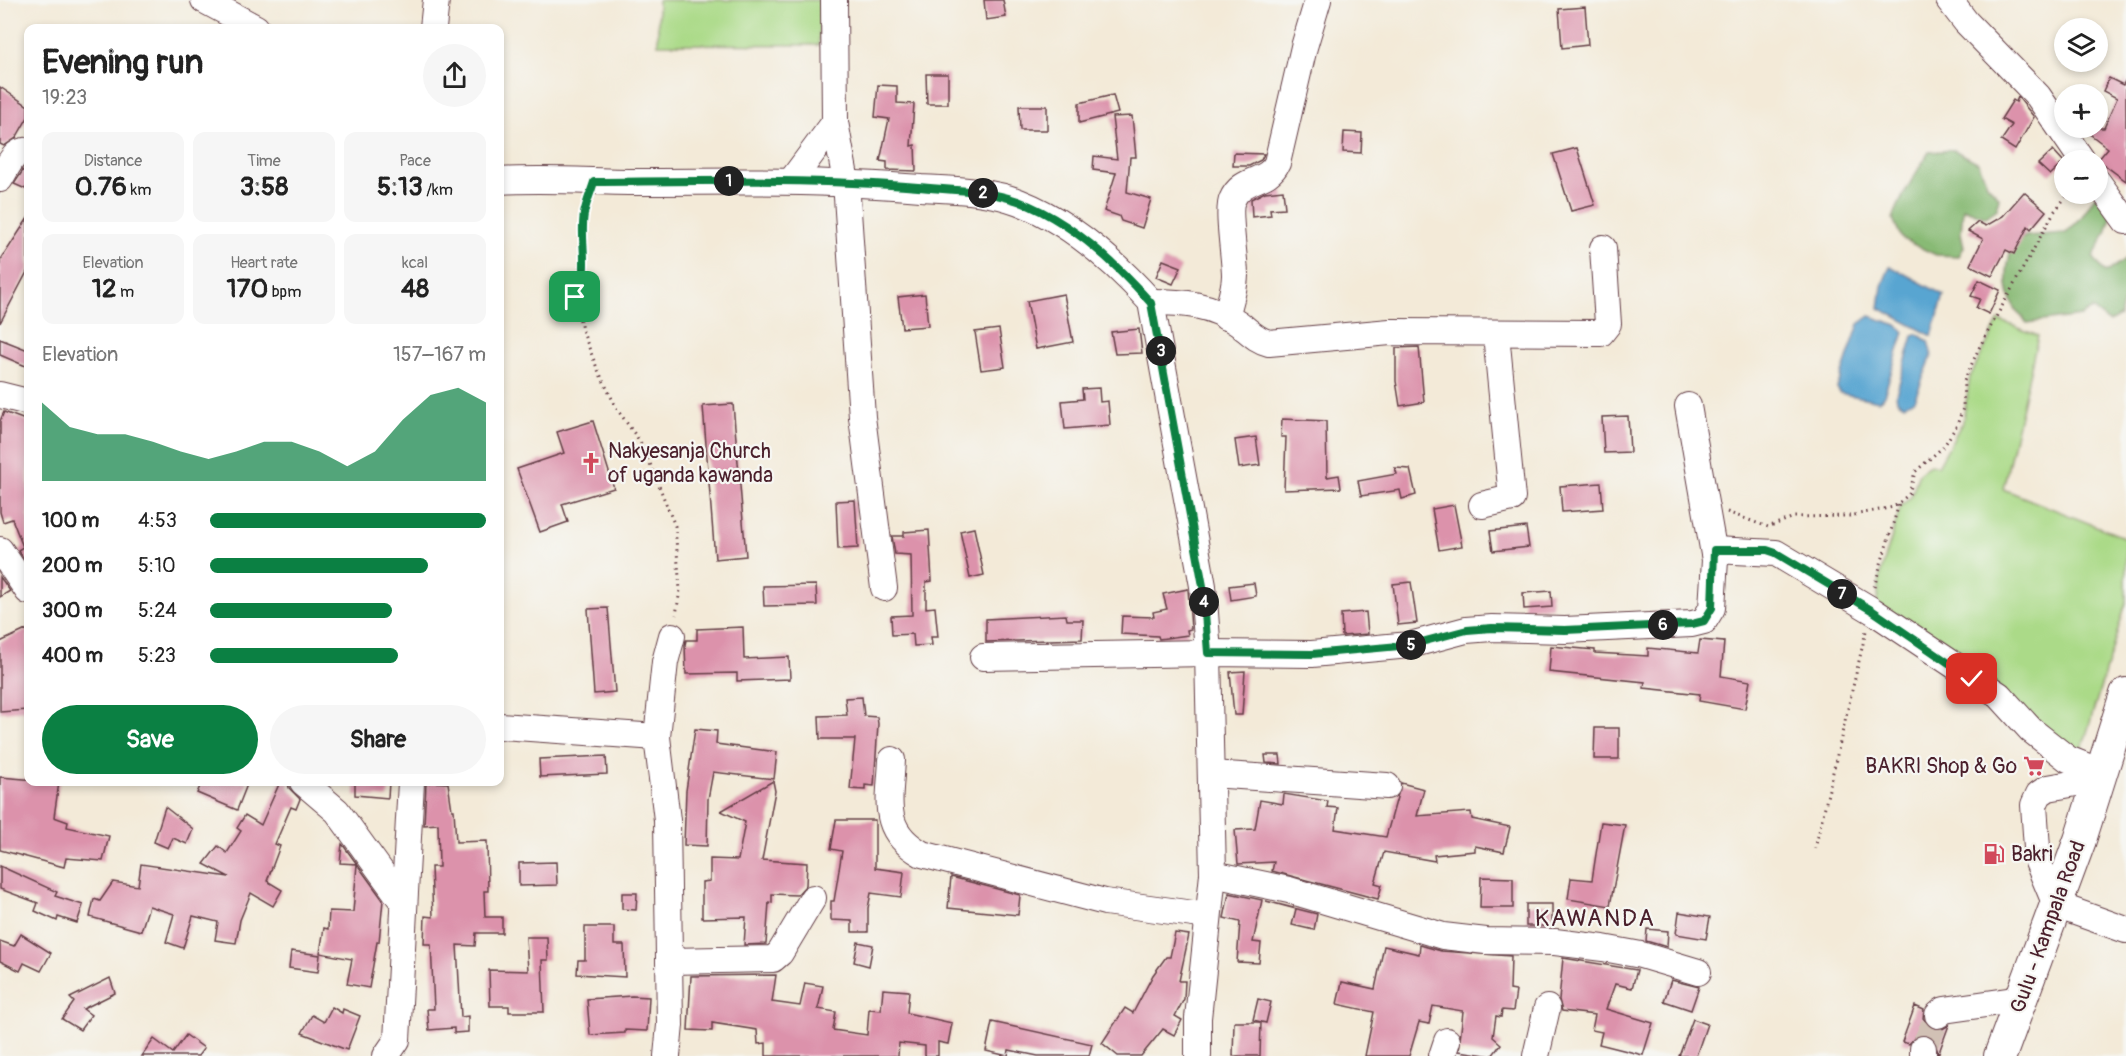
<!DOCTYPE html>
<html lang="en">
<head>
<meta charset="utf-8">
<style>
	:root { --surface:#fff; --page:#f6f6f6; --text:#222; --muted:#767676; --accent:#0b8043 }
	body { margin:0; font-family:Pangolin,sans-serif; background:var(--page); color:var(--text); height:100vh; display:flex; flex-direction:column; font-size:22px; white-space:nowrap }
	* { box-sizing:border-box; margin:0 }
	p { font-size:20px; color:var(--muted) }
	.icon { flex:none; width:33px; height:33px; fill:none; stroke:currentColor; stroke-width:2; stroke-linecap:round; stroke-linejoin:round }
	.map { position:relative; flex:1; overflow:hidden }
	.sheet { position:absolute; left:24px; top:24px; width:480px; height:762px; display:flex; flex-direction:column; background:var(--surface); border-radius:12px; box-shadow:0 3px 9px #0003 }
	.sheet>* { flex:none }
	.controls { position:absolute; left:2054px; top:18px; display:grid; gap:12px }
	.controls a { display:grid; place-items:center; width:54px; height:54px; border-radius:50%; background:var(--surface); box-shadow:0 3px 9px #0003; font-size:30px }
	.pin { position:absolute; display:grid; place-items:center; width:51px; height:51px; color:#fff; margin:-26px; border-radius:12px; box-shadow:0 3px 9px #0006 }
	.km { position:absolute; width:30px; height:30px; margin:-15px; border-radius:50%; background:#222; color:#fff; font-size:16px; line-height:30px; text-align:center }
	.round { display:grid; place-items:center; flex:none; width:63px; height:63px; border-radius:32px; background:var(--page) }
	.summary { display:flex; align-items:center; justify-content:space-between; height:102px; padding:0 18px }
	h1 { font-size:33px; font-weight:700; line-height:45px }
	.stats { display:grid; grid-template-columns:repeat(3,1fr); gap:9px; height:102px; padding:6px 18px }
	.stats div { display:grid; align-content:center; border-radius:12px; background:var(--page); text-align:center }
	.stats b { font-size:26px; font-weight:700 }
	.stats small { font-size:16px; font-weight:400 }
	.stats p { font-size:16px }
	.chart { height:168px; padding:12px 18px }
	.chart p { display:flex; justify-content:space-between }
	.chart svg { width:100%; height:108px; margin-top:6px; fill:var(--accent); opacity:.7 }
	.cta { display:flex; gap:12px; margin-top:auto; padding:12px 18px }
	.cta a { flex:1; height:69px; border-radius:36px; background:var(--accent); color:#fff; font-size:24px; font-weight:700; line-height:69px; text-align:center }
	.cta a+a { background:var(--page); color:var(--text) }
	ul { padding:0 18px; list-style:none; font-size:20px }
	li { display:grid; grid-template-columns:96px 72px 1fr; align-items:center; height:45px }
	li i { height:15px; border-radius:8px; background:var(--accent) }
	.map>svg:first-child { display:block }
	.green { fill:#abda88; stroke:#7a7c5a; stroke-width:1.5 }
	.forest { fill:#88ba74; stroke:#696c50; stroke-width:1.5 }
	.water { fill:#58a5d1; stroke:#51627e; stroke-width:1.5 }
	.building { fill:#dc92ab }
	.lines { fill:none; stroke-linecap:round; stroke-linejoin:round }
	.minor-tunnel { stroke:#d1c1b5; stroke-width:26; stroke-dasharray:26 13; stroke-linecap:butt }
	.minor-casing { stroke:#633d45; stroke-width:28 }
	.major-casing { stroke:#633d45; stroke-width:34 }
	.path { stroke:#633d45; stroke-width:3; stroke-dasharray:1.5 4.5; stroke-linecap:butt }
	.minor { stroke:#fff; stroke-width:26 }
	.major { stroke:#fff; stroke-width:32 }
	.route-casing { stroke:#fff; stroke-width:12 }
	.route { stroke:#0b8043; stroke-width:8 }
	.labels { text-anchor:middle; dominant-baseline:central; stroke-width:4.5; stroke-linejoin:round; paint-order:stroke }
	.poi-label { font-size:21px; fill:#4a1f2b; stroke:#f6f6f2; text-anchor:start }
	.street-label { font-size:21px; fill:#4a1f2b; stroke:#f6f6f2 }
	.quarter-label { font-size:24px; letter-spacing:1.5px; fill:#4a1f2b; stroke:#f6f6f2 }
</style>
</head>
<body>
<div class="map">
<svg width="2126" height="1056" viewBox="0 0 2126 1056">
	<rect width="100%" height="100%" fill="#f6f6f2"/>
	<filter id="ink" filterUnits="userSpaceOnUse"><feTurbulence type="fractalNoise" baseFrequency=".0167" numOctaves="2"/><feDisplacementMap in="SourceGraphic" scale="12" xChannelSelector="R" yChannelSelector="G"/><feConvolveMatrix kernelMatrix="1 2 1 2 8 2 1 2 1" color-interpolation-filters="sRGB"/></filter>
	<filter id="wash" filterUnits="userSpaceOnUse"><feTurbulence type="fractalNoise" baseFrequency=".008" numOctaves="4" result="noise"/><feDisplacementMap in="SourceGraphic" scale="24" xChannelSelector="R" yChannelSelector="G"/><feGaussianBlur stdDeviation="1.35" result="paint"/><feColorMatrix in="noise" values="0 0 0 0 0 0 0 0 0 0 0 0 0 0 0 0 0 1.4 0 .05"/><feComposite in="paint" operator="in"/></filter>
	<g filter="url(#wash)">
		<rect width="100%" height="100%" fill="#f3ead8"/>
		<g class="green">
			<path d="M658 0H819V45L658 44Z"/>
			<path d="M1999 320 2038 336 2003 489 2126 538V603L2079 759 1876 609 1881 572 1901 506 1911 497 1919 473 1930 464 1938 466 1963 421 1970 377Z"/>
		</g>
		<g class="forest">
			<path d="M1954 150 1979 163 1987 184 1999 197 1997 209 1986 217 1963 208 1961 233 1964 247 1959 256 1936 255 1902 239 1893 219C1901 195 1916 174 1929 152Z"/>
			<path d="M2095 196 2112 214 2106 233 2093 257 2105 273 2126 259 2124 302 2120 316 2109 322 2092 309 2081 316 2027 323C2002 298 2004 276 2012 245L2026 236 2066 233 2081 218Z"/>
		</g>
		<g class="water">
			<path d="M1890 266 1944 295 1932 336 1879 308 1882 286Z"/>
			<path d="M1870 316 1897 325 1904 332 1883 398 1879 401 1840 393 1837 388 1859 324Z"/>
			<path d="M1917 334 1928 341 1932 356 1914 400 1904 405 1897 400 1896 394 1913 336Z"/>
		</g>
		<g id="blocks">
			<g class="building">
				<path d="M984 0H1003L1006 17 986 20Z"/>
				<path d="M1585 7 1588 45 1562 48 1559 9Z"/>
				<path d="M926 74H948V104H927Z"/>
				<path d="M2109 78 2123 85 2126 79V181L2098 160 2108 148 2082 128H2104L2117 98 2103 91Z"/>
				<path d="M878 85 897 86V103L914 104 911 146 915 145 916 171 887 170V162L880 161 889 119 875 117Z"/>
				<path d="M0 87 28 106V117L16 138 4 146 0 144Z"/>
				<path d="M1113 95 1118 113 1079 123V103Z"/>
				<path d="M2018 97 2034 117 2015 150 2001 141 2012 125 2001 119 2013 100 2016 102Z"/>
				<path d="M1019 106H1047V130H1020Z"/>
				<path d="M1132 116 1136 157H1130L1127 192 1151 199 1142 228 1121 221 1119 216 1104 211 1116 173 1093 170 1094 156 1117 159 1112 117Z"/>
				<path d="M1344 132 1362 133 1361 153 1343 152Z"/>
				<path d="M1577 148 1595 205 1571 211 1553 154Z"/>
				<path d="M2053 150 2064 162 2050 175 2038 164Z"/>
				<path d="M1234 153 1264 154 1261 160 1249 166H1233Z"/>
				<path d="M26 166H28V190L14 184Z"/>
				<path d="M1283 190 1285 208 1270 209 1271 215 1252 217 1251 199 1265 192Z"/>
				<path d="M2024 192 2046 211 2031 229 2028 226 2014 254 2006 250 1992 276 1970 265 1983 239 1968 231 1978 222 1986 226 2003 216Z"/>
				<path d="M28 218V270L0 323V261Z"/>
				<path d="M1163 260 1181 267 1173 284 1156 277Z"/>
				<path d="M1979 280 2000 290 1989 314 1976 308 1980 299 1971 296Z"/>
				<path d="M925 294 928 326 902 328 898 297Z"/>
				<path d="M1064 294 1073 342 1036 349 1027 301Z"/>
				<path d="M999 329 1005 367 981 370 975 332Z"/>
				<path d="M1139 329 1142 353 1115 354 1111 332Z"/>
				<path d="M0 339 28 350V367L0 355Z"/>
				<path d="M1419 347 1424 402 1400 406 1396 381V348Z"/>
				<path d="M1099 388 1100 402 1108 401 1110 425 1065 429 1062 401 1083 399 1082 389Z"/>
				<path d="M733 404 746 556 715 559 703 406Z"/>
				<path d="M4 412 28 421V565L18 550 23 547 12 519 3 522 0 512V421Z"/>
				<path d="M1628 416 1630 452 1604 453 1602 417Z"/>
				<path d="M1282 419 1326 421 1327 477 1339 475 1341 488 1284 490 1286 437H1281Z"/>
				<path d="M593 421 614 488 562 504 568 522 540 532 517 469 564 453 557 432Z"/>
				<path d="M1256 437 1260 465 1239 468 1235 440Z"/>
				<path d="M1395 468 1410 469 1416 495 1402 499 1400 490 1361 496 1358 481 1397 474Z"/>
				<path d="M1601 483 1603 509 1562 512 1560 486Z"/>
				<path d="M855 500 858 548 838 549 836 501Z"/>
				<path d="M1454 505 1462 546 1439 550 1432 509Z"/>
				<path d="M1526 527 1529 547 1493 551 1490 531Z"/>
				<path d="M974 528 984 575 970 578 960 531Z"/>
				<path d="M929 530 932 581 926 582V608L935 607 938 637H931L932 645 914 646 913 634 892 635 891 616 912 615 911 555 895 554 892 536H904V532Z"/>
				<path d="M0 577 10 591 0 597Z"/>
				<path d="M1411 582 1417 623 1398 625 1393 584Z"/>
				<path d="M1254 583 1256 596 1231 600 1229 586Z"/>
				<path d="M816 585 817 605 764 606 763 586Z"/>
				<path d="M1188 589 1191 629 1187 630 1188 635 1159 639 1158 636 1121 634 1122 616 1154 617 1153 612 1167 609 1163 594Z"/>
				<path d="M1551 591 1552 607 1524 609 1523 593Z"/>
				<path d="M608 608 615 692 594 694 588 609Z"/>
				<path d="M1366 612 1368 634 1342 636 1341 614Z"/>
				<path d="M1066 615 1067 620H1083L1082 639 986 642V619Z"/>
				<path d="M743 627 744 659 789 657 790 679 737 681V673L686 674 685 645 686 640H697V629Z"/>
				<path d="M28 629V710L0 712V642Z"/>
				<path d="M1700 640 1724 642 1721 676 1750 681 1745 709 1699 701 1700 694 1644 688 1645 682 1549 672 1551 646 1595 650V653L1648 656V648L1698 653Z"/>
				<path d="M1245 671 1242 715H1234L1230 672Z"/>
				<path d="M862 697 864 716 877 717 878 724 874 786 865 785V790L850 789 855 739H820L819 716 847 715 845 698Z"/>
				<path d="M1595 728H1619V759H1594Z"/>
				<path d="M695 729 717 731 716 744 777 752 774 779 713 772 708 799 707 846 684 845 686 791Z"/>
				<path d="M1265 755H1280L1281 764 1266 763Z"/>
				<path d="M606 756 607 774 540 777 539 759Z"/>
				<path d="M0 777 59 782 54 817 68 822 67 827 109 836 103 861 66 858 64 867 0 850Z"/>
				<path d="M773 781 775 791 762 860 807 863 806 885 797 895 772 894V903L769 902 766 944 744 945 746 917 702 918V882L710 881V859L738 860 745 822 721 811Z"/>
				<path d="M202 782H248L237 810 197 793Z"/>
				<path d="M280 782H288L289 788 300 799 296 809 291 807 275 844 280 846 267 881 282 890 273 906 251 893 240 920 236 943 215 940 218 922 193 916 183 948 166 942 174 914 149 906 141 931 90 917 94 899 100 901 113 882 138 886 141 864 229 877 204 864 218 846 227 853 241 831 237 828 245 815 261 825Z"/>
				<path d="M355 782H389L388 798 355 795Z"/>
				<path d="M432 782 448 783 452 810H454L456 842 487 841 488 891H484L485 917H502V933H476L475 946 457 945 461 1017 468 1016V1032L454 1033V1028L429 1030 427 1009H434L431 944H424L425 916 433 917 431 867H439L438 824 424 825 426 784Z"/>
				<path d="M1401 783 1424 789 1417 816 1471 812 1472 819 1510 827 1504 852 1475 846V851L1434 855 1435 861 1384 852 1375 883 1382 885 1378 899 1272 871 1274 862 1238 864 1235 830 1255 829 1260 800 1283 804 1284 794 1328 801 1327 807 1338 808 1335 829 1386 837Z"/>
				<path d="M165 807 193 829 187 844 173 838 168 848 154 842Z"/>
				<path d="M836 820H875V868L904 872 901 897 871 893 868 908V932H852V921L831 920V901H834L842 851 831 849Z"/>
				<path d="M1601 822 1625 825 1610 906 1568 899 1571 878 1592 880Z"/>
				<path d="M342 844 343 845 383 900 379 942H377L369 988 347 984 352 959 320 953 324 928 328 929 329 911 353 912 357 864 340 863Z"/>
				<path d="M556 862 557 885 519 886V863Z"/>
				<path d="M0 866 57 892 55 896 83 905 77 923 58 917 57 921 35 911 38 903 0 889Z"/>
				<path d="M951 877 1020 895 1018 915 948 908Z"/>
				<path d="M1481 877 1513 878V908H1480Z"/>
				<path d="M622 893H637L636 910 622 909Z"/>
				<path d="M1229 893 1262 900 1253 942 1261 943 1259 963 1237 962 1240 922 1224 918Z"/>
				<path d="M1266 901 1317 914 1314 930 1292 925 1296 909Z"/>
				<rect x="1526" y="904" width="26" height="22"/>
				<path d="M1679 912 1710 917 1706 939 1676 934Z"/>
				<path d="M585 927H614V945H624L625 977 577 974 578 960H585Z"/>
				<path d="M1647 929 1668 931 1667 947 1646 941Z"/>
				<path d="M1175 933 1189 935 1179 981H1185L1184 999 1175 1016 1182 1020 1174 1035 1163 1029 1141 1056H1118L1102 1043 1125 1008 1133 1013 1153 975 1166 957H1170Z"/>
				<path d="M21 934 51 953 41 971 24 963 20 971 0 961V941L14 946Z"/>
				<path d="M526 937H547L548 960H542L544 1012H509V1006H490L489 970 528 971Z"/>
				<path d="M858 942 873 945 869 966 854 962Z"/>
				<path d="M1420 945 1441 951 1511 956 1510 990 1516 991 1513 1011 1502 1010 1501 1017 1496 1016 1493 1037 1501 1044 1492 1056 1459 1051 1463 1011 1433 1006 1429 1024 1419 1022 1409 1056H1365L1374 1012 1337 1004 1342 982 1375 989 1384 946 1419 954Z"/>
				<path d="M291 951 320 955 318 972 289 968Z"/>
				<path d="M1563 958 1637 970 1632 988 1615 984 1606 1009 1653 1023 1643 1055 1599 1044 1602 1032 1592 1030 1595 1015 1562 1011 1559 1000Z"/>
				<path d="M776 975 772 1002 800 1006 805 983 823 986 818 1009 836 1012 833 1030 867 1035 869 1009 881 1010 883 989 909 991 907 1013 952 1023 948 1044 938 1042V1056H925V1046L899 1043 898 1056H766V1043L758 1044 757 1030 712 1023V1031L688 1030 691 976Z"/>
				<path d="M110 978 115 993 83 1009 91 1015 80 1030 62 1019 74 1002 70 998Z"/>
				<path d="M1671 980 1699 987 1691 1010 1664 1001Z"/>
				<path d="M632 996 649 997 647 1031 625 1030V1033L590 1035 587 999Z"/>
				<path d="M1258 999 1271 1002 1266 1023 1253 1020Z"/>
				<path d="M1915 1006 1924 1010 1923 1018 1932 1029 1941 1030 1949 1025 1938 1055 1936 1042 1930 1036H1916L1909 1044 1902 1042Z"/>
				<path d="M332 1007 342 1013 343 1009 360 1016 347 1050 302 1033 312 1015 324 1022Z"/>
				<path d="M1693 1019 1707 1024 1696 1056H1679Z"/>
				<path d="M992 1022 1092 1044 1089 1056H1038L1009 1050 1008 1056 986 1051Z"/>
				<path d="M1234 1022H1261L1260 1056H1233Z"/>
				<path d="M186 1035 204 1048 198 1056H142L154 1039 173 1053Z"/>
			</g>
		</g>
	</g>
	<g filter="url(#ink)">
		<use href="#blocks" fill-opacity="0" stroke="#633d45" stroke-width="1.5"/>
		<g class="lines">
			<path class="minor-tunnel" d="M1923 1049 1938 1015"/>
			<defs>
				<g id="minor">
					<path d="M204 0 256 28"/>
					<path d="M834 0 835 122 846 182 862 417 884 588"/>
					<path d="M1949 0 1966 22 2038 96 2082 160"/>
					<path d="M433 28 436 0"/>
					<path d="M0 179C7 168 14 149 28 151"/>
					<path d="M792 180 835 122"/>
					<path d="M500 181C547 178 596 182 644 182 737 181 828 180 921 188 953 190 988 190 1019 202 1070 222 1115 262 1151 302L1203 586 1208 653 1213 874 1198 1018V1056"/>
					<path d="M2097 181 2126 221"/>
					<path d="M1151 302C1183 302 1211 304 1238 323 1249 331 1256 340 1269 343L1390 332 1601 333 1608 324 1603 248"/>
					<path d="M1226 317C1229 304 1235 289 1235 275 1235 259 1227 211 1232 200 1242 176 1267 184 1277 163L1304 47 1318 0"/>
					<path d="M0 395 28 402"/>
					<path d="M1482 505 1512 498 1496 334"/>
					<path d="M0 550 28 591"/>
					<path d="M1714 550 1776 553 1873 611 1999 695 2031 730 2068 759 2101 772"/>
					<path d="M983 657 1208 653 1312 654 1410 645 1466 630 1492 628 1565 630 1692 624 1704 621 1712 608 1715 560 1688 406"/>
					<path d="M500 726 657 737 667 820 670 1025 667 1056"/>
					<path d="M657 737 665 662 672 636"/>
					<path d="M892 760C890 802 880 830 922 854L1105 902 1208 916"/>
					<path d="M1211 774 1387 786"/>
					<path d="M2099 779 2048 788 2039 794 2034 805 2038 862 2056 905 2126 930"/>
					<path d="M303 782 337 811 403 902"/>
					<path d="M1213 874 1289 890 1443 936 1486 941 1555 942 1603 948 1641 955 1698 972"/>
					<path d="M669 961 773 959 780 953 813 898"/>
					<path d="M1938 1015 1944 1010 2021 999"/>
					<path d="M1923 1049V1056"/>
					<path d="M386 1056 397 1040 411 782"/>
					<path d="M1442 1056 1447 1041"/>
					<path d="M1536 1056 1547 1008"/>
				</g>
				<path id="major" d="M2000 1056 2080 840 2126 694"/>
			</defs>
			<use href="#minor" class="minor-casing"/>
			<use href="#major" class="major-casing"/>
			<g class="path">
				<path d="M588 202C577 234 594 267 575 297L582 330 597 368 617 409 643 446 675 526 680 590 676 615"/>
				<path d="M1727 512 1768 527 1794 517 1849 516 1894 507 1909 494 1915 472 1944 446 1957 425 1963 408 1964 381 1980 346 2054 212 2068 194"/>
				<path d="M1874 587 1899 504"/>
				<path d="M1815 849 1866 631"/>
			</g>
			<use href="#minor" class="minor"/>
			<use href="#major" class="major"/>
		</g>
	</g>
	<g class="lines" filter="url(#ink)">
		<defs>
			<path id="route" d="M575 297C592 270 579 244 584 214 586 203 591 192 594 182 703 181 810 178 918 187 952 190 986 190 1018 201 1069 220 1115 262 1151 303L1203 586 1208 653 1312 654 1410 645 1467 630 1492 628 1565 630 1692 624 1704 621 1712 608 1714 550H1767L1776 553 1873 611 1972 679"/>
		</defs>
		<use href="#route" class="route-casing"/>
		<use href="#route" class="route"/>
	</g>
	<defs>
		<symbol id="church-bare" viewBox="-9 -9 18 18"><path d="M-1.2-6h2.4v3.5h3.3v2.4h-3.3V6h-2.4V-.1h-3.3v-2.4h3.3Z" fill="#d1495b" stroke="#f6f6f2" stroke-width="2.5" paint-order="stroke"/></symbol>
		<symbol id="supermarket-bare" viewBox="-9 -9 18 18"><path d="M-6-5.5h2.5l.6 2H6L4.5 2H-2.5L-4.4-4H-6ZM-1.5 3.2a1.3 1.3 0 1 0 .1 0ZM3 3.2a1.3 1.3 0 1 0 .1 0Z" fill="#d1495b" stroke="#f6f6f2" stroke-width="2.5" paint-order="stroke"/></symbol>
		<symbol id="fuel-bare" viewBox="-9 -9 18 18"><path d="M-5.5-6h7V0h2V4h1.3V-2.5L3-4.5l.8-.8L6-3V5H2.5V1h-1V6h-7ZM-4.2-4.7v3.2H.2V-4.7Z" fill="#d1495b" stroke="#f6f6f2" stroke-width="2.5" paint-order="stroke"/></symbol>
	</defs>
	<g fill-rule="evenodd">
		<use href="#church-bare" x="576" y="448" width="30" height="30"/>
		<use href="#supermarket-bare" x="2019" y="751" width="30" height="30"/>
		<use href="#fuel-bare" x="1979" y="839" width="30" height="30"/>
	</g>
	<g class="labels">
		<g class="poi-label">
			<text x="608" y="451">Nakyesanja Church<tspan x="608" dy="24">of uganda kawanda</tspan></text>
			<text x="2017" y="766" text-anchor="end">BAKRI Shop &amp; Go</text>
			<text x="2011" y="854">Bakri</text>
		</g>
		<g class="street-label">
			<text transform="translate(2048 927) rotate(-70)">Gulu - Kampala Road</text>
		</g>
		<g class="quarter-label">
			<text x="1595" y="918">KAWANDA</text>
		</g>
	</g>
</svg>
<div class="controls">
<a><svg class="icon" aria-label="layers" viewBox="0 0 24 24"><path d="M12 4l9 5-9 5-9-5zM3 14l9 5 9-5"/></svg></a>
<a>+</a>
<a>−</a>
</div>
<div class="pin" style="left:575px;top:297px;background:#1e9e55"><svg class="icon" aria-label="arrive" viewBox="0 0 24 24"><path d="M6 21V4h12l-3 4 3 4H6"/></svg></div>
<div class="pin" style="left:1972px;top:679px;background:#d93025"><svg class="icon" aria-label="check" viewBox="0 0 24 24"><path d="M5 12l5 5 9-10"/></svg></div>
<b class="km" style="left:729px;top:181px">1</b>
<b class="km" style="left:983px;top:193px">2</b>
<b class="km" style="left:1161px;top:351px">3</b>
<b class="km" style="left:1204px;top:602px">4</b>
<b class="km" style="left:1411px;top:645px">5</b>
<b class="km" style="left:1663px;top:625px">6</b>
<b class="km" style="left:1842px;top:594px">7</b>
<section class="sheet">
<div class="summary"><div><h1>Evening run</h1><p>19:23</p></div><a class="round"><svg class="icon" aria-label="share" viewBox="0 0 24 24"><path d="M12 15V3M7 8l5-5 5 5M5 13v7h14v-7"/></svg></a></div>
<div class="stats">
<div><p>Distance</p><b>0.76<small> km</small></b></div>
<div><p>Time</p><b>3:58</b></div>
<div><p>Pace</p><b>5:13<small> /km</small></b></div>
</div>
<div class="stats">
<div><p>Elevation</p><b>12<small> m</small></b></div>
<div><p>Heart rate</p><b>170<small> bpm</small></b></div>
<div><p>kcal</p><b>48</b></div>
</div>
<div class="chart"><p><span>Elevation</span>157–167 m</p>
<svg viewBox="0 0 160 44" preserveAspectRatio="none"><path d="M0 44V12L10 22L20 25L30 25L40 28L50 32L60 35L70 32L80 28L90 28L100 32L110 38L120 32L130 19L140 9L150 6L160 12V44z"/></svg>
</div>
<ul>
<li><b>100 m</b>4:53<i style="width:100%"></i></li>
<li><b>200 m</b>5:10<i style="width:79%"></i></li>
<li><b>300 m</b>5:24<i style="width:66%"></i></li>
<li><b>400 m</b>5:23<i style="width:68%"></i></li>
</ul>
<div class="cta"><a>Save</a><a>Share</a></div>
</section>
</div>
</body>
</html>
